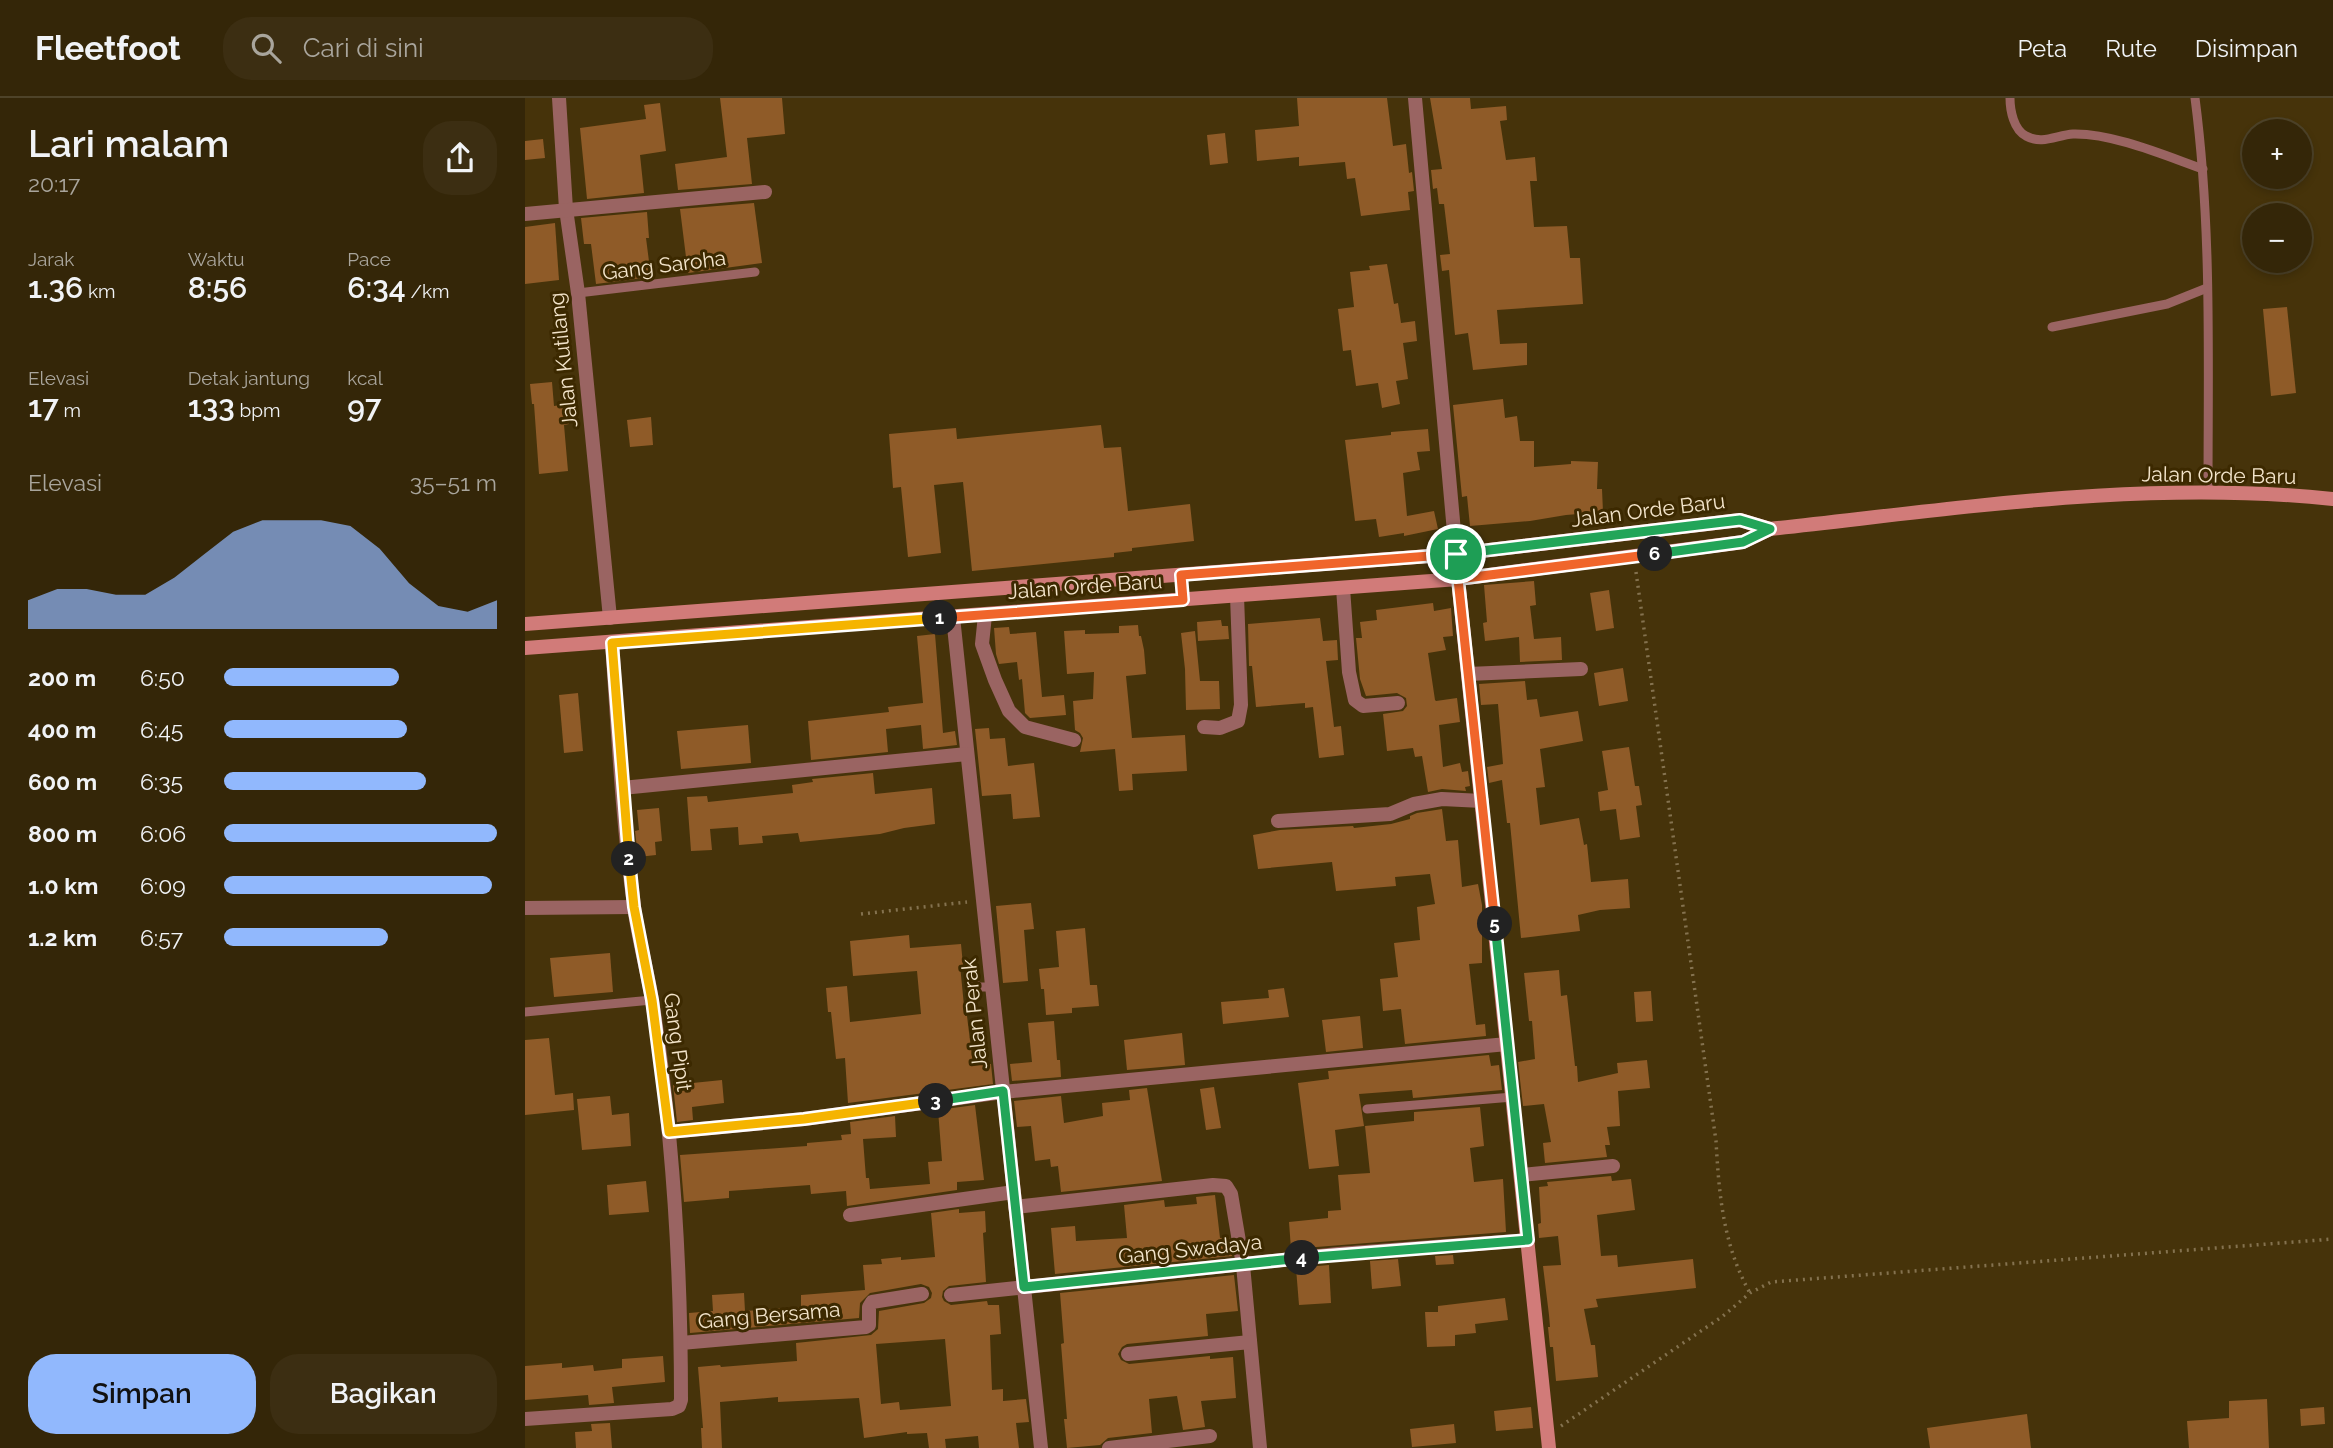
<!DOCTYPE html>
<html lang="id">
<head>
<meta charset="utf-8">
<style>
	:root { --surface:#342608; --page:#3c2e12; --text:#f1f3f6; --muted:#a9a59c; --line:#4e4329; --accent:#91b8fd }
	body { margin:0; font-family:Raleway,sans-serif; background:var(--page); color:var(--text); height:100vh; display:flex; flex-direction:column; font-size:26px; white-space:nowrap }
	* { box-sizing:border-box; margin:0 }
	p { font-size:23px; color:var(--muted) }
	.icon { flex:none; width:38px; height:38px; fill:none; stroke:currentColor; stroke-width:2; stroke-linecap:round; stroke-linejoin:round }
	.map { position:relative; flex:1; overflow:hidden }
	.panel { display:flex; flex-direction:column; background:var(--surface); width:525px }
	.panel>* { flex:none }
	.tools { position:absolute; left:1717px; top:21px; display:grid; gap:14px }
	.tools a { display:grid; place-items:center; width:70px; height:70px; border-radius:50%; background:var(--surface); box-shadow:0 4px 10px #0003,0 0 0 2px var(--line); font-size:35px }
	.pin { position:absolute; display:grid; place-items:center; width:60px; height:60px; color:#fff; margin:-30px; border:4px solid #fff; border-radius:50%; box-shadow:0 2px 7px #0007 }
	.km { position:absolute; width:35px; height:35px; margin:-18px; border-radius:50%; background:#222; color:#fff; font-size:19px; line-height:35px; text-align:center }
	.round { display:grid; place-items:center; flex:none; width:74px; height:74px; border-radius:28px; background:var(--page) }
	.summary { display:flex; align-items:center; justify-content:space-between; height:119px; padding:0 28px }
	h1 { font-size:38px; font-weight:600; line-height:52px }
	.figures { display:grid; grid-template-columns:repeat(3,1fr); gap:10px; height:119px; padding:7px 28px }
	.figures div { display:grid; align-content:center }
	.figures b { font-size:30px; font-weight:600 }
	.figures small { font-size:19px; font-weight:400 }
	.figures p { font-size:19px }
	.chart { height:196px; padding:14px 28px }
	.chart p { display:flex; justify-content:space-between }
	.chart svg { width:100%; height:126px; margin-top:7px; fill:var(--accent); opacity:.7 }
	.primary-button { display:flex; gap:14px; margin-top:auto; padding:14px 28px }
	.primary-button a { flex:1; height:80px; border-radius:28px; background:var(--accent); color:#111; font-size:28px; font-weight:600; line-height:80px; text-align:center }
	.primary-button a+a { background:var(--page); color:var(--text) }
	ul { padding:0 28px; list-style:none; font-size:23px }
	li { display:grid; grid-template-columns:112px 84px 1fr; align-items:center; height:52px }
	li i { height:18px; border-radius:9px; background:var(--accent) }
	header { display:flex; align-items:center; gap:42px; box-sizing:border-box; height:98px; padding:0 35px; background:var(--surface); border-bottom:2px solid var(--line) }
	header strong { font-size:33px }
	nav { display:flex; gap:38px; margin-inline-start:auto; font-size:24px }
	.search { width:490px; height:63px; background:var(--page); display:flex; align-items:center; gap:18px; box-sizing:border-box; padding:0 24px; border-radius:28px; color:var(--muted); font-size:26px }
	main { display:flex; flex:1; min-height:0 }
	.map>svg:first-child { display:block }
	.building { fill:#8f5b28; fill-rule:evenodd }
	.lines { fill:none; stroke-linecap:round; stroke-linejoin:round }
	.path { stroke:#84724f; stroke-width:3.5; stroke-dasharray:2 5; stroke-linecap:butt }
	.lane { stroke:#9a6462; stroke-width:9 }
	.street { stroke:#9a6462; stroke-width:14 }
	.secondary { stroke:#d17b79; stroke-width:14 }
	.split-1-casing { stroke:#fff; stroke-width:14 }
	.split-2-casing { stroke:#fff; stroke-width:14 }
	.split-3-casing { stroke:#fff; stroke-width:14 }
	.split-4-casing { stroke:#fff; stroke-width:14 }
	.split-5-casing { stroke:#fff; stroke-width:14 }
	.split-6-casing { stroke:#fff; stroke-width:14 }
	.split-7-casing { stroke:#fff; stroke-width:14 }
	.split-1 { stroke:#f0652b; stroke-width:9 }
	.split-2 { stroke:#f5b400; stroke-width:9 }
	.split-3 { stroke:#f5b400; stroke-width:9 }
	.split-4 { stroke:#22a559; stroke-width:9 }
	.split-5 { stroke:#22a559; stroke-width:9 }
	.split-6 { stroke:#f0652b; stroke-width:9 }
	.split-7 { stroke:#22a559; stroke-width:9 }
	.labels { text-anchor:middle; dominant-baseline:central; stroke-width:6; stroke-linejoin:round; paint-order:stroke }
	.street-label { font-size:21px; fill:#f3e4ca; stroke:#3c2900 }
</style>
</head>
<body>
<header>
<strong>Fleetfoot</strong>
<div class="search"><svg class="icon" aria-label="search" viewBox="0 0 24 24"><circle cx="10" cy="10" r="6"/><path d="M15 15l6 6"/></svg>Cari di sini</div>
<nav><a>Peta</a><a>Rute</a><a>Disimpan</a></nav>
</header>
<main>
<section class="panel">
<div class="summary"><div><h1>Lari malam</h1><p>20:17</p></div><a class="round"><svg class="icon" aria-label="share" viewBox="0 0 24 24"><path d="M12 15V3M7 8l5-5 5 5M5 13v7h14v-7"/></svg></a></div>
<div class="figures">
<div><p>Jarak</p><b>1.36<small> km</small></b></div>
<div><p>Waktu</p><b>8:56</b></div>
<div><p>Pace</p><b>6:34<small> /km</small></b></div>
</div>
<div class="figures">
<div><p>Elevasi</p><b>17<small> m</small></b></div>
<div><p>Detak jantung</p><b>133<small> bpm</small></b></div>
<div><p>kcal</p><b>97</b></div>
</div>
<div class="chart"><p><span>Elevasi</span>35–51 m</p>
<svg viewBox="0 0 160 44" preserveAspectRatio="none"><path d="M0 44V34L10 30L20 30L30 32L40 32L50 26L60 18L70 10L80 6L90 6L100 6L110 8L120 16L130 28L140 36L150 38L160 34V44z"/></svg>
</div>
<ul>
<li><b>200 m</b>6:50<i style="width:64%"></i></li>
<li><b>400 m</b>6:45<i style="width:67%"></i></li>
<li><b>600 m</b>6:35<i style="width:74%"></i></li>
<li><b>800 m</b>6:06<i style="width:100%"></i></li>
<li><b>1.0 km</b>6:09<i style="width:98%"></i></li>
<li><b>1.2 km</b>6:57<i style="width:60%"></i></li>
</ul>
<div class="primary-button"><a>Simpan</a><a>Bagikan</a></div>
</section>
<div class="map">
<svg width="1808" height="1350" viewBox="0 0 1808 1350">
	<rect width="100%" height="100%" fill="#46330a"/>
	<g class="building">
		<path d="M195 0H257L260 36 222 40 227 86 153 92 150 66 202 59Z"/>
		<path d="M772 0H862L868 48 881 46 884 75 887 74 889 93 883 94 885 112 836 118 830 80 822 81 820 64 774 68V59L732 63 730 32 774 28Z"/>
		<path d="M905 0H945L946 11 981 8 982 22 975 23 981 62 1010 59 1012 83H1005L1009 129 1042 128 1045 160H1055L1058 206 972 212 975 246 1002 245V267L948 272 943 235 930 237 924 172 917 173 915 157 925 156 919 106H914L912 90 908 91 906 72 917 71Z"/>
		<path d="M135 5 141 53 115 57 119 95 62 101 55 30 121 21 119 7Z"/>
		<path d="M700 35 703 65 685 67 682 37Z"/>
		<path d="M18 41 20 60 0 62V43Z"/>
		<path d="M229 105 237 165 163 175 155 111Z"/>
		<path d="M122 114 124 140H121L126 179 71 186 66 146H59L56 120Z"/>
		<path d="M30 125 34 182 0 186V129Z"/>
		<path d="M862 166 869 206 873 205 876 225 890 223 892 243 878 245 883 281 871 283 875 306 857 310 853 285 831 288 826 252 818 253 813 211 829 209 825 174 845 172 844 168Z"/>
		<path d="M1762 209 1771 295 1746 298 1738 211Z"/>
		<path d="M27 284 29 308 42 306 44 326 39 327 43 373 14 376 9 306H7L5 286Z"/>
		<path d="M978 301 980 320 992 318 995 343H1009V369L1046 366V363L1073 364 1072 391H1077L1078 414 1041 417 1005 423 945 428 942 398 937 399 928 307Z"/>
		<path d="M126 319 128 347 105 349 102 322Z"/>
		<path d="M576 327 579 350 596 349 603 413 665 406 669 443 607 450V453L589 455V459L447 473 438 384 409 387 416 455 383 459 376 389 368 390 364 336 431 330 432 341Z"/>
		<path d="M903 331 905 353 892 354 895 372 878 375 882 418 909 413 913 431 879 438V435L854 439 851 421 830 423 820 342 866 337V334Z"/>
		<path d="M1009 483 1011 507 1005 508 1009 541 1036 539 1037 562 995 564 994 539 960 543 958 525 962 524 959 487Z"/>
		<path d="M1084 492 1089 530 1071 533 1065 495Z"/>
		<path d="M908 505 909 513 926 510 928 538 918 539 921 552 903 555 910 602 911 603 932 600 935 624 914 627 918 669 935 665 937 674 943 673 945 688 940 689 941 693 917 691 903 694 897 658 890 659 888 650 862 653 858 616 878 613 882 608 881 600 872 595 841 598 835 581 831 540H837L835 524 852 522 851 512Z"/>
		<path d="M795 520 798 543 812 542 813 562 801 563 809 629 816 628 819 657 794 660 788 609 780 610V605L731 609 727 568H724L723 526Z"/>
		<path d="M696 522 697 528H703L704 541 673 543 672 524Z"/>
		<path d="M613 527 614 538H616L619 552 621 576 601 578 607 640 660 637 662 673 607 676 608 692 594 693 590 651 555 654 558 640 555 635 550 632 548 603 568 601 569 574 542 576 539 533 560 532V536L594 535V528Z"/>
		<path d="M484 529 485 536 511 534 517 599 539 597 541 617 505 620 500 615 497 581 494 582 492 564 474 566 471 556 469 530Z"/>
		<path d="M670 533 675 583H694L695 611 661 612 660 571 656 535Z"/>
		<path d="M410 536 418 635 430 633 432 647 398 651 396 627 361 631 363 654 286 662 283 623 364 614 363 609 398 605 392 538Z"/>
		<path d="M1098 570 1103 603 1074 608 1069 575Z"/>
		<path d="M1000 583 1002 602 1012 601 1015 619 1053 613 1058 643 1015 651 1020 689 1011 690 1015 727 1054 720 1059 747 1062 746 1066 784 1103 781 1105 810 1075 812 1053 817 1055 833 996 840 985 725H982L977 682 964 685 962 669 978 666 973 606 956 607 954 586Z"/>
		<path d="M53 595 58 653 39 655 34 597Z"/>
		<path d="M223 627 226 665 156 671 152 633Z"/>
		<path d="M464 630 465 641 480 640 483 668 509 665 515 719 488 721 486 696 457 698 450 631Z"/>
		<path d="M1104 649 1110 688H1114L1117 707 1111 708 1115 739 1095 742 1091 711 1075 713 1073 694 1083 692 1077 653Z"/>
		<path d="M348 675 350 696 407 690 410 726 379 730 355 736 275 744 273 735 237 738 238 745 214 747 213 729 185 731 187 752 166 753 162 699 182 698 183 704 268 695 267 687 288 684 287 681Z"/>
		<path d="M134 710 137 743 130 744 131 757 113 759 110 733 114 732 112 712Z"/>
		<path d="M917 711 921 743 933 742 937 789 953 786 957 807V865L944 866 951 927 960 926 961 938 880 946 876 911 858 913 855 881 873 879 869 845 895 842 892 809 910 806 905 776 870 779 871 788 811 793 807 764 733 771 728 737 755 732 828 728 829 730 866 726 885 721V718L892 715Z"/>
		<path d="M506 805 509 831 499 832 503 883 478 885 471 808Z"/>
		<path d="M560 830 565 887H572L574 908 547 910V915L521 917 519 891H516L514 871 534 869 531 833Z"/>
		<path d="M384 837 385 850 436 846 438 867H435L440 918H442L448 967 466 966 468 986 323 1005 320 960 311 961 306 914H303L301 890 322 888 325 924 396 916 392 873 328 878 325 843Z"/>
		<path d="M85 855 88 894 29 899 25 860Z"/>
		<path d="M1034 872 1036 898 1042 897 1050 968H1052L1053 984 1093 975 1092 965 1122 962 1125 990 1093 993 1095 1028 1082 1029 1085 1047H1080L1082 1059 1020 1065 1018 1045 1026 1044 1019 1006 998 1008 993 964 1010 961 1007 923H1004L999 875Z"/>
		<path d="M759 890 764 919 698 926 696 904 744 900 743 892Z"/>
		<path d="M1126 893 1128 923 1111 924 1109 894Z"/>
		<path d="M835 918 838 950 801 954 797 922Z"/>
		<path d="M529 923 532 962H535L536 979 487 983 485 966 507 964 503 925Z"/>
		<path d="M657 935 660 967 602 972 599 942Z"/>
		<path d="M24 940 30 997 48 995 49 1012 0 1017V942Z"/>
		<path d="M964 957 966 968 974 967 977 992 888 1000 887 992 834 996 839 1028 810 1032 814 1068 784 1071 773 985 804 981 803 973Z"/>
		<path d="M197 982 199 1005 167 1009 168 1022 152 1024 148 987Z"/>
		<path d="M689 989 696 1030 681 1032 675 991Z"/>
		<path d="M622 990 637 1083 536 1094 533 1068 526 1069 525 1061 510 1063 506 1028 492 1029 489 1003 536 998 539 1025 578 1018 577 1005 605 1002 604 992Z"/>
		<path d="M85 998 87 1017 104 1015 106 1048 57 1052 52 1001Z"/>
		<path d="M450 1007 459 1082 432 1084V1092L322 1108 321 1093 286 1096 285 1087 204 1093V1100L159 1104 155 1057 282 1048V1045L317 1042 316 1037 326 1036 325 1024 370 1018 371 1039 338 1041 341 1080H344L345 1091 405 1086 403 1064 417 1063 413 1012Z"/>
		<path d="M955 1009 959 1048 945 1050 949 1084 978 1081 981 1134 766 1151 764 1124 803 1120V1113L816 1112 813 1077 845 1075 840 1028 889 1023V1014Z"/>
		<path d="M1086 1078 1087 1083 1106 1081 1110 1112 1072 1117 1076 1158 1092 1157 1093 1169 1168 1161 1171 1190 1071 1201 1073 1209 1059 1211 1066 1247H1070L1073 1279 1031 1283 1028 1249H1025L1023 1229H1025L1024 1217 1018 1168 1036 1167 1033 1138 1014 1140 1013 1126 1016 1125 1014 1089 1023 1088 1022 1084Z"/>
		<path d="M121 1083 124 1114 84 1117 82 1087Z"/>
		<path d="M690 1097 695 1140 704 1139 707 1158 530 1176 526 1130 550 1128 551 1143 602 1140 599 1107 639 1102 640 1109 672 1106 671 1099Z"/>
		<path d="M434 1111V1115L460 1113 461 1134 458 1135 461 1184 424 1188 418 1193 417 1199 419 1203 426 1207 462 1203 463 1207H474L476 1236 465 1237 467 1292 478 1291V1303L501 1301 504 1324 491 1325 494 1350H454L453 1338 420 1341 421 1350H404L402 1335 382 1336V1334L339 1340 334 1300 253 1304V1299L195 1304 197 1350H177L176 1330H178L173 1269 195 1267 196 1269 272 1263 271 1245 346 1237 353 1231 354 1213 399 1205 406 1200 407 1195 404 1189 396 1186 345 1195 335 1205 334 1220 165 1235 164 1215 188 1213 187 1197 219 1195 220 1213 276 1209V1197L340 1192 338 1167 357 1166 356 1161 376 1159V1162L410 1159 406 1115ZM420 1241 426 1308 375 1312 374 1304 356 1306 351 1246Z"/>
		<path d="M928 1157 929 1166 911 1167 910 1158Z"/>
		<path d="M873 1161 876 1188 847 1191 845 1163Z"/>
		<path d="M804 1167 806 1205 774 1207 771 1170Z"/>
		<path d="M709 1177 713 1213 681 1216 683 1238 602 1246 597 1249 593 1256 596 1262 604 1266 685 1258V1261L708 1259 711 1300 676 1303 680 1329 658 1332 652 1298 624 1301 627 1335 583 1340 575 1347 542 1350 539 1321H542L536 1246 539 1245 535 1195Z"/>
		<path d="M980 1200 983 1222 950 1226 951 1235 930 1237V1248L902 1249 900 1214H913V1208Z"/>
		<path d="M138 1258 140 1284 87 1289 89 1305 64 1307 63 1297 0 1302V1268L37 1265V1270L68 1267 69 1273 97 1270V1261Z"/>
		<path d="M1742 1301 1744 1350H1664L1662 1323 1704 1320V1303Z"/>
		<path d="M1006 1309 1008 1330 971 1333 969 1313Z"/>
		<path d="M1799 1309 1800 1326 1776 1328 1775 1311Z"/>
		<path d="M1502 1316 1506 1350H1405L1402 1330Z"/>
		<path d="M85 1325 87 1350H51L50 1334 67 1333 66 1326Z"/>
		<path d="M929 1326 931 1345 887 1349 885 1331Z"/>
	</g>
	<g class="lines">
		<g class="path">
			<path d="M1111 474 1191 1043C1194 1096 1198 1147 1225 1195"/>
			<path d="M336 816 442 804"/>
			<path d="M1036 1328 1198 1218 1225 1195 1246 1184 1808 1141"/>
		</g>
		<g class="lane">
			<path d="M1485 0C1485 13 1489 32 1501 38 1517 47 1532 37 1548 36 1588 35 1641 58 1678 71"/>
			<path d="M1670 0C1687 130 1683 263 1683 395"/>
			<path d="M53 195 230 174"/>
			<path d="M1527 229 1642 206 1682 190"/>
			<path d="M445 884 455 889H468"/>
			<path d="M0 914 127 902"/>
			<path d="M842 1011 988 999"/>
		</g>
		<g class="street">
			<path d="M34 0 41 111 53 195 85 520"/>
			<path d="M890 0 931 456"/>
			<path d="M0 116 240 94"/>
			<path d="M818 490 824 574 830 602 838 608 873 605"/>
			<path d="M460 517 457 546 470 582 484 613 500 629 549 642"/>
			<path d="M428 519 516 1350"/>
			<path d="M943 576 1056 571"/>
			<path d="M679 629 695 630 713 623 716 607 712 498"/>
			<path d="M97 690 442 656"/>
			<path d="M753 723 865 716 889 706 917 701 957 703"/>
			<path d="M0 810 109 809"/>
			<path d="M144 1034 279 1021 478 994 982 946"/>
			<path d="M996 1077 1088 1068"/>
			<path d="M490 1109 688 1087 701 1088 706 1096 718 1167 735 1350"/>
			<path d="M325 1117 489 1094"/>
			<path d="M426 1197 813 1156 1003 1142"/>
			<path d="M156 1245 341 1229 344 1227V1209L347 1204 397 1196"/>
			<path d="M603 1256 725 1244"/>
			<path d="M0 1321 147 1311 154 1308 156 1302C156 1169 148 1034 127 902 122 871 113 840 109 808 97 721 93 632 87 545"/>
			<path d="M584 1350 685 1338"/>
		</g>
		<g class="secondary">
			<path d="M933 481 1024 1350"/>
			<path d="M0 526 931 456 1215 422 1245 431"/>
			<path d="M0 550 933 481 1218 444 1245 431C1431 411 1620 381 1808 401"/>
		</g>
	</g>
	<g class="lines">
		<defs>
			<path id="split-1" d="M415 520 658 502 656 477 931 456"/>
			<path id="split-2" d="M104 761 87 545 415 520"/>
			<path id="split-3" d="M104 761 109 809 127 902 144 1034 279 1021 411 1003"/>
			<path id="split-4" d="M411 1003 478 993 499 1189 777 1160"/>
			<path id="split-5" d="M777 1160 1003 1142 970 826"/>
			<path id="split-6" d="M970 826 933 481 1130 456"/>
			<path id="split-7" d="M931 456 1215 422 1245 431 1218 444 1130 456"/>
		</defs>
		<use href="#split-1" class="split-1-casing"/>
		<use href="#split-2" class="split-2-casing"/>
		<use href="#split-3" class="split-3-casing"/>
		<use href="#split-4" class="split-4-casing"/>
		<use href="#split-5" class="split-5-casing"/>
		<use href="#split-6" class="split-6-casing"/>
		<use href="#split-7" class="split-7-casing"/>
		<use href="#split-1" class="split-1"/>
		<use href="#split-2" class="split-2"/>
		<use href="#split-3" class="split-3"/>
		<use href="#split-4" class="split-4"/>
		<use href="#split-5" class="split-5"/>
		<use href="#split-6" class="split-6"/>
		<use href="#split-7" class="split-7"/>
	</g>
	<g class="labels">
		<g class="street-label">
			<text transform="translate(139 167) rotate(-7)">Gang Saroha</text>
			<text transform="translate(38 262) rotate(-96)">Jalan Kutilang</text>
			<text transform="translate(1694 377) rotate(1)">Jalan Orde Baru</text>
			<text transform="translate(1123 412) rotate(-7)">Jalan Orde Baru</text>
			<text transform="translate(560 488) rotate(-4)">Jalan Orde Baru</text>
			<text transform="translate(449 916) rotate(-96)">Jalan Perak</text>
			<text transform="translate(153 944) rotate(82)">Gang Pipit</text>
			<text transform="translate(665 1151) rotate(-6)">Gang Swadaya</text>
			<text transform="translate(244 1217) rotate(-5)">Gang Bersama</text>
		</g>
	</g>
</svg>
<div class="tools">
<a>+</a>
<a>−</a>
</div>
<div class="pin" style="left:931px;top:456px;background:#1e9e55"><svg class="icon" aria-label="arrive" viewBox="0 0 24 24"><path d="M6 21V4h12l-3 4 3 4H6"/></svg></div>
<b class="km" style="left:415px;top:520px">1</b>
<b class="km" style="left:104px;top:761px">2</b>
<b class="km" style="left:411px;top:1003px">3</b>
<b class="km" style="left:777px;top:1160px">4</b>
<b class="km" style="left:970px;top:826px">5</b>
<b class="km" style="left:1130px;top:456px">6</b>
</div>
</main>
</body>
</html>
